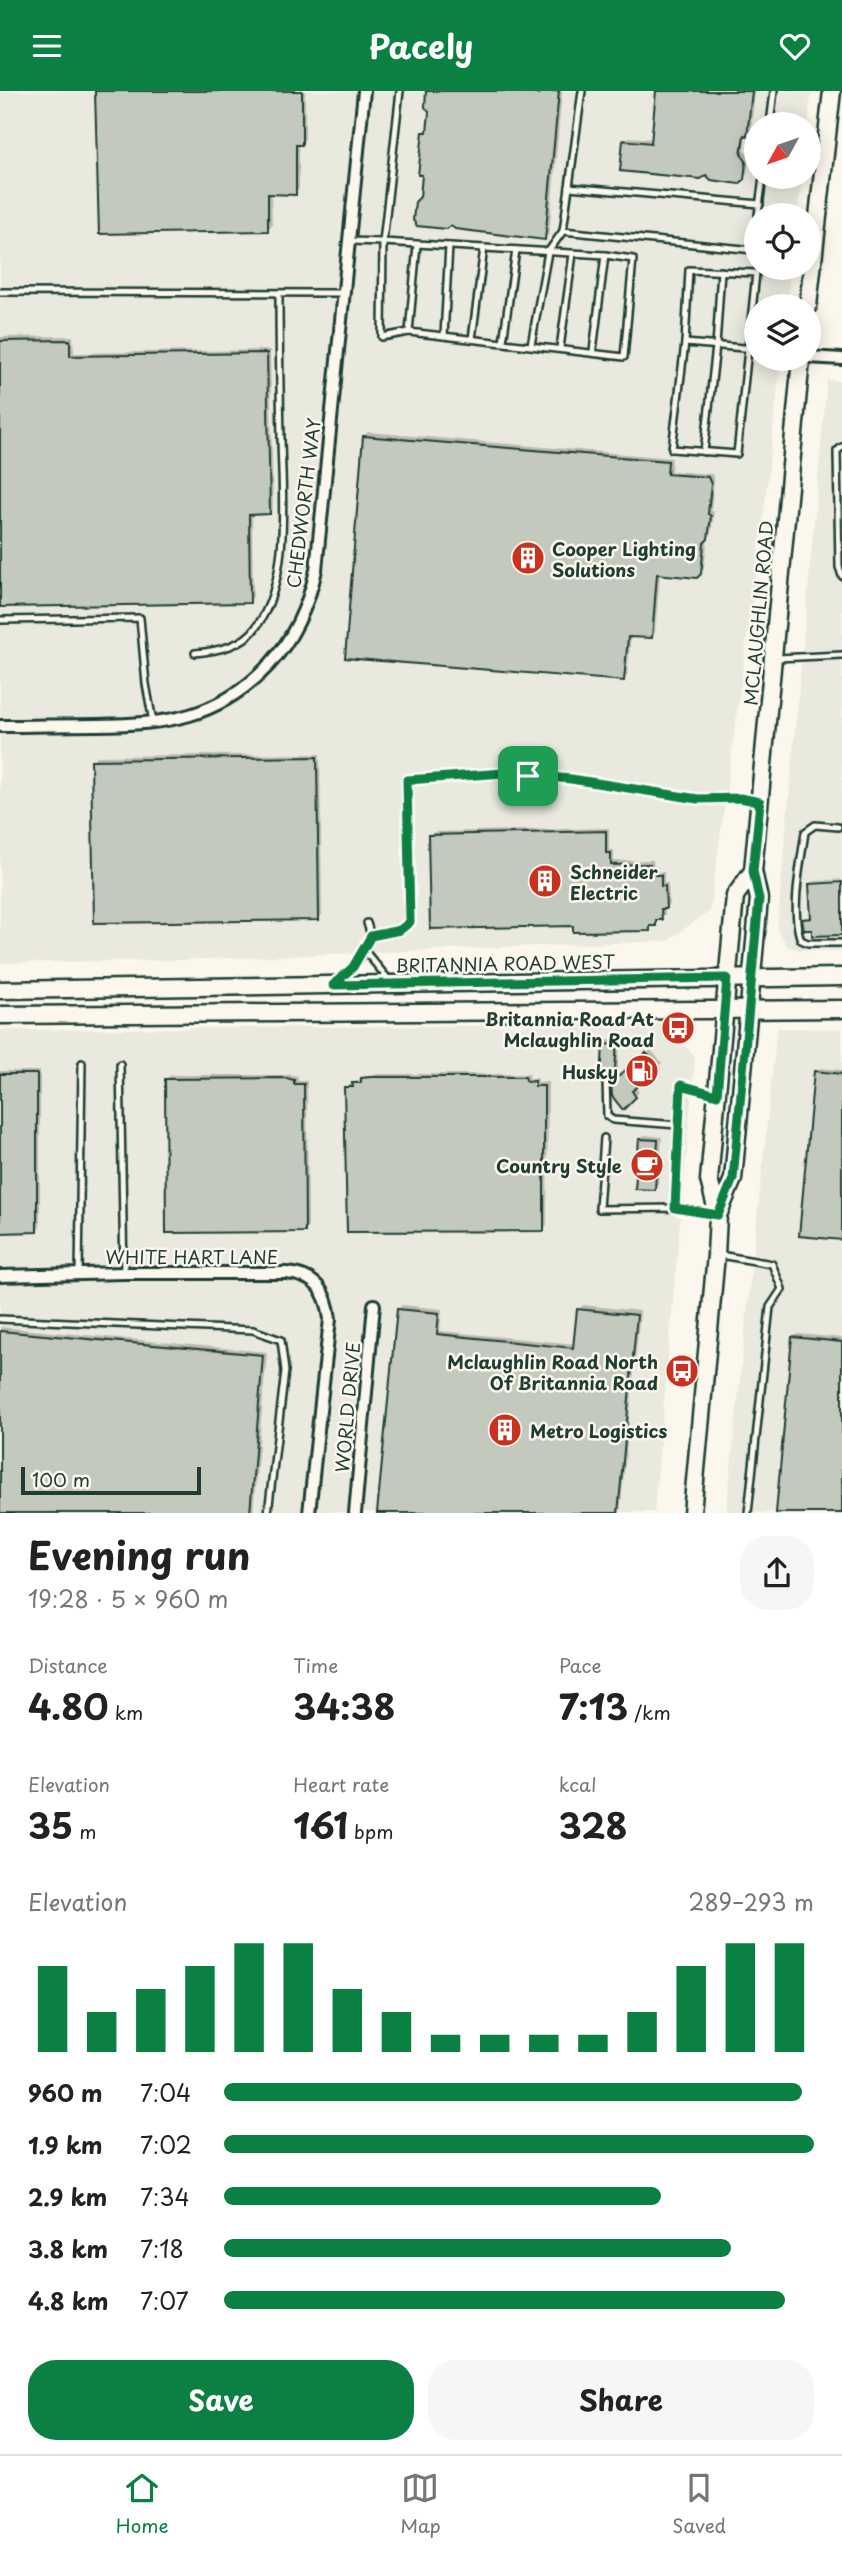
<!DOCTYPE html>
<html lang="en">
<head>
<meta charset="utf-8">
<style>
	:root { --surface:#fff; --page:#f6f6f6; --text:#222; --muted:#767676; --line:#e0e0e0; --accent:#0b8043 }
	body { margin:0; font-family:"Playpen Sans",sans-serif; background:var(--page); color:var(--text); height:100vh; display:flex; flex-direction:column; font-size:26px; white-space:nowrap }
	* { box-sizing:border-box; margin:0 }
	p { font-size:23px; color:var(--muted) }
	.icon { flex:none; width:38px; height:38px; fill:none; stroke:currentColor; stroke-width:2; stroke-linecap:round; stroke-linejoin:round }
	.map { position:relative; height:1422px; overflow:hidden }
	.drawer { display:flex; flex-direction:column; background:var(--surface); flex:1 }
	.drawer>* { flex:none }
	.needle { width:46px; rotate:230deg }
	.fabs { position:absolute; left:744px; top:21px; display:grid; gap:14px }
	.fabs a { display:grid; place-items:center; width:77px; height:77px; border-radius:50%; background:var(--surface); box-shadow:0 4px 18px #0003; font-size:35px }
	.scale { position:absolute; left:21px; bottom:18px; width:180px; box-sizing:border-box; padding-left:7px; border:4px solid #1f3d34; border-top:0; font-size:19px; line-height:24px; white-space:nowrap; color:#1f3d34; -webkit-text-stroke:5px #fbf7ec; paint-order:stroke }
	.pin { position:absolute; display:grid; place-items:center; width:60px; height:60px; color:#fff; margin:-30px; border-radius:14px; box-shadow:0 4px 10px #0006 }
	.round { display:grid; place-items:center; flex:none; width:74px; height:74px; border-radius:28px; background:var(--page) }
	.overview { display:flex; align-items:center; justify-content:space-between; height:119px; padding:0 28px }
	h1 { font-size:38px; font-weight:700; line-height:52px }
	.stats { display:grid; grid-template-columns:repeat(3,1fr); gap:10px; height:119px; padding:7px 28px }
	.stats div { display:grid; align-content:center }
	.stats b { font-size:35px; font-weight:700 }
	.stats small { font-size:19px; font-weight:400 }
	.stats p { font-size:19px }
	.chart { height:196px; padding:14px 28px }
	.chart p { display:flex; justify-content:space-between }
	.chart svg { width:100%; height:126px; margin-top:7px; stroke:var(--accent); stroke-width:6 }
	.cta { display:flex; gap:14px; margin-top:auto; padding:14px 28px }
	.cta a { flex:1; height:80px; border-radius:28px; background:var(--accent); color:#fff; font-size:28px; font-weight:700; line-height:80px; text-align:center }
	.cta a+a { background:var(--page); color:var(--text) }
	ul { padding:0 28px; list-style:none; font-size:23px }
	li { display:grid; grid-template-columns:112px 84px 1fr; align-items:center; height:52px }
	li i { height:18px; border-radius:9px; background:var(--accent) }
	header { display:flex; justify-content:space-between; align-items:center; height:91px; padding:0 28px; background:var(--accent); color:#fff; font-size:32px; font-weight:700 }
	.dock { display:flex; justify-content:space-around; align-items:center; height:98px; border-top:2px solid var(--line); background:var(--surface); font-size:19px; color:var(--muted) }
	.dock a { display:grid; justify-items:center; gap:4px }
	.dock .selected { color:var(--accent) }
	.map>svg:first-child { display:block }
	.built { fill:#eae9de }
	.shadow { fill:#0003 }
	.building { fill:#c4c9be; stroke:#1f3d34; stroke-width:2 }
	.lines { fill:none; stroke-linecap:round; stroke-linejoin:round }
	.lane-casing { stroke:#1f3d34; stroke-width:10 }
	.street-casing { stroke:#1f3d34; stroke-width:16 }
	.secondary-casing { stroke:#1f3d34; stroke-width:21 }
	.lane { stroke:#fbf7ec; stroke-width:5 }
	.street { stroke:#fbf7ec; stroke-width:10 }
	.secondary { stroke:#fbf7ec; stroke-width:16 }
	.route-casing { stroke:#fff; stroke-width:14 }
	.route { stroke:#0b8043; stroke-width:9 }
	.labels { text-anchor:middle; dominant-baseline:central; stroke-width:5; stroke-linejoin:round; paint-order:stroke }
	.street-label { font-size:18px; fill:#1f3d34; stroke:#fbf7ec }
	.poi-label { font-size:18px; font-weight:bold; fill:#1f3d34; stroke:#fbf7ec; text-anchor:end }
</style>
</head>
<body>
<header><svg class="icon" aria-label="menu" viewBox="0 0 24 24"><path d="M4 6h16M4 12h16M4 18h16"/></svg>Pacely<svg class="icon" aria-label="heart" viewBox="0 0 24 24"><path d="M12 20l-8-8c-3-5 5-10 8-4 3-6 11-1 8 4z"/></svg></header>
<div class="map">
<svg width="842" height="1422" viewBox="0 0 842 1422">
	<rect width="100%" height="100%" fill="#fbf7ec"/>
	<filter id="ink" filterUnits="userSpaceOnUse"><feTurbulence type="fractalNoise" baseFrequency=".0143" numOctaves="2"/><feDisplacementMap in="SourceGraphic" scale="14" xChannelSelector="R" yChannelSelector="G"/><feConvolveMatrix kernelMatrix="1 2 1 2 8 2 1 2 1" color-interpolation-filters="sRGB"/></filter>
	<g filter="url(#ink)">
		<g class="built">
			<path d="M0 0H811L808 33H756V86H802L797 124H756V177H791L787 215H756V268H781L762 437 710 820 667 850 180 869 0 872Z"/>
			<path d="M827 289 842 290V860L799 859 787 855 777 838Z"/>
			<path d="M666 933 695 966 654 1421H0V939Z"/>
			<path d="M777 937 842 938V1421L726 1422Z"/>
		</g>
		<g class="shadow">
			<path d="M97 0H305V48L299 52V98L295 102H271L272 134 268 138Z"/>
			<path d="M428 0H562L549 143 545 147 451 131 422 106 424 42 429 37 431 21Z"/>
			<path d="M658 0H755L751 40 746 44 744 59 750 65 747 83 743 87 706 82 625 50 629 46 653 48Z"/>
			<path d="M73 245 74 262 270 259 273 418 269 422H252L253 506 249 510 0 514V246Z"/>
			<path d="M368 341 672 367 671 380 712 383 714 389 711 419 714 421 711 442 708 446 704 477 696 485 660 482 655 542 651 546 631 544 627 584 623 588 364 345Z"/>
			<path d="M320 663 322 824 318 828 93 669 97 665Z"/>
			<path d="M609 737V759H614V770L653 769 654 776H658V781H664V792H668L669 813 665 817V823L649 838 575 833 430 745 434 741Z"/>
			<path d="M842 788V789L813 791 815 790Z"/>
			<path d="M609 949 620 950 617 988 651 959 662 972 635 995 639 1001 623 1017 616 989 607 982 605 953Z"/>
			<path d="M820 977 842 979V1147L816 981Z"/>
			<path d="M0 980H40V1136L36 1140H0Z"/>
			<path d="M376 983H529L530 988 538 987V991H548L547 1134 543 1138 346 996 367 984Z"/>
			<path d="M171 984H291L298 985V990H307L308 1136 304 1140 167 988Z"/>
			<path d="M644 1044 662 1046 658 1093 654 1097 640 1048Z"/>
			<path d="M402 1214 442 1218 440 1240 576 1253 579 1218 583 1214 640 1220 620 1422H378L398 1218Z"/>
			<path d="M0 1236 267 1261 253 1422H0Z"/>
			<path d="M798 1243 842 1247V1422L794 1247Z"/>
		</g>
		<g class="building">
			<path d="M95 0H302V54H296V104L268 103V140L99 143Z"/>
			<path d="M426 0H509L539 3V0H559L545 149 455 138 451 134 446 138 417 135 413 129 415 111 420 106 422 84H418L423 41H427L429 21 425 16Z"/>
			<path d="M656 0H752L747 45 744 44 741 63 746 70 744 89 739 93 711 89 706 84 700 88 620 80 623 49 651 52Z"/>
			<path d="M70 249V265L267 262 270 423 249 424 250 512 0 516V250Z"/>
			<path d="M363 345 668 370 667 383 708 386 711 393 708 423 711 425 708 448 704 452 701 483 697 487 657 483 652 547 628 546 624 590 345 567Z"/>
			<path d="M317 666 319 829 94 832 91 669Z"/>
			<path d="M606 740V762H611V774L650 773V779H655V784H661V795H665L666 818H661L662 829H656V835H650V840L573 841V835L430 838 428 744Z"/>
			<path d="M842 791V844L812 845V839H804L802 828 811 827 809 793Z"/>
			<path d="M603 953 617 954 614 989 646 962 659 977 632 1000 636 1006 623 1019 612 1005 611 991 613 989 607 984 601 988Z"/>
			<path d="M814 980 842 983V1149L799 1145Z"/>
			<path d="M0 983H37V1141L0 1142Z"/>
			<path d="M371 986H525L527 991 535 990V995H544V1140L347 1141 344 996H353L352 992H361V987Z"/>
			<path d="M286 987 294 989V993H304L305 1141 166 1142 165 988Z"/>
			<path d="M639 1048 658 1049 655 1099 635 1098Z"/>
			<path d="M397 1218 439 1222 437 1243 573 1257 577 1218 637 1224 618 1422H377Z"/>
			<path d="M0 1240 263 1264 250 1422H0Z"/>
			<path d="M792 1246 842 1251V1422H776Z"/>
		</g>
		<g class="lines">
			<defs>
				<g id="lane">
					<path d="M770 33 774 0"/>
					<path d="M569 96 760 113"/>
					<path d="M758 124 763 86"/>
					<path d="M563 140 754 159 756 143"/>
					<path d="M349 150 383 151 605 164 633 168 624 266 409 241 382 246 383 151 400 0"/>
					<path d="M689 179 756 182 737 363 672 358 685 252Z"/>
					<path d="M0 201 343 202"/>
					<path d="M409 241 417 154"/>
					<path d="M444 245 449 155"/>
					<path d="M472 248 484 157"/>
					<path d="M503 251 516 159"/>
					<path d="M685 252 756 258"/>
					<path d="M531 254 548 161 563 140 582 0"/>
					<path d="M560 257 573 163"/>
					<path d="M593 260 605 164"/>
					<path d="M842 356 837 360 839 476 842 485"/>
					<path d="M704 361 716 255 721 180"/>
					<path d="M0 529 140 527 146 593 153 631"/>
					<path d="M195 562C217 560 244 555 257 535 291 487 282 404 281 347 280 299 279 251 279 203"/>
					<path d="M777 567 842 564"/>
					<path d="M838 736 815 734 805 741C801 771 790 821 801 849L808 852H842"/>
					<path d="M367 832 371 845"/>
					<path d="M364 859 389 889"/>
					<path d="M337 891 360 867 371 845 400 839 410 831 406 689 504 682 571 688 698 708 740 707 757 710"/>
					<path d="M120 973 124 1182"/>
					<path d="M606 989 607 1025 613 1029 678 1034 675 1117"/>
					<path d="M678 1034 681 994 713 1003"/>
					<path d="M604 1047 599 1118 675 1117 715 1123"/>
					<path d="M720 1164 772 1173 782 1198 770 1216 748 1422"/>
					<path d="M79 1183 82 972"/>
					<path d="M0 1228 253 1239 281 1249 285 1280 268 1422"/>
				</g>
				<g id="street">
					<path d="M808 266 842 268"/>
					<path d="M0 635C32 635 65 634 97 634 167 633 218 628 269 574 294 547 308 516 316 479L364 0"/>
					<path d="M0 1185 124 1182H286C316 1184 327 1201 330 1228L309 1422"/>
					<path d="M355 1422 374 1214"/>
				</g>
				<g id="secondary">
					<path d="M808 215 832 0"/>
					<path d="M0 899 842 886"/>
					<path d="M0 924 842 918"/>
					<path d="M718 1124 733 1088 759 808 753 780 801 268"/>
					<path d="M692 1422 716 1164 718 1124 709 1089 735 805 753 780"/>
				</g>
			</defs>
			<use href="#lane" class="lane-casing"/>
			<use href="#street" class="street-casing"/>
			<use href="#secondary" class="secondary-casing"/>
			<use href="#lane" class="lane"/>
			<use href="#street" class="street"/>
			<use href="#secondary" class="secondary"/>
		</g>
	</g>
	<g class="lines" filter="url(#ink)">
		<defs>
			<path id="route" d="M504 682 571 688 698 708 740 707 760 711 753 780 759 808 733 1088 718 1124 675 1117 681 994 717 1004 727 887 333 894 353 876 371 845 400 839 410 831 407 689Z"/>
		</defs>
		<use href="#route" class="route-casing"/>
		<use href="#route" class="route"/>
	</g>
	<defs>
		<symbol id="building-disc" viewBox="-11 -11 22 22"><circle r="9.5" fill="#c8321e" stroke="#fbf7ec"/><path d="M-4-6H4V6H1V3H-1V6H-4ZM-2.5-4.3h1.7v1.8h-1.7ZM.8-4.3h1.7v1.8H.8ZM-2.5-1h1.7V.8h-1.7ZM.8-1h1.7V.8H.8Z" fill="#fff"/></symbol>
		<symbol id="bus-disc" viewBox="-11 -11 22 22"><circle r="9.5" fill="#c8321e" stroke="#fbf7ec"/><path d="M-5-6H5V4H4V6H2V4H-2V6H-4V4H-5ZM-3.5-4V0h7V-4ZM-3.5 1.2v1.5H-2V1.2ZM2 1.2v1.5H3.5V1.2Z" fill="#fff"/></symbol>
		<symbol id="fuel-disc" viewBox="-11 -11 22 22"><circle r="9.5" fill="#c8321e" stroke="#fbf7ec"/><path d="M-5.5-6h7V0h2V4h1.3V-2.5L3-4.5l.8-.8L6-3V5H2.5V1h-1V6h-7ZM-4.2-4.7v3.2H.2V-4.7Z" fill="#fff"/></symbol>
		<symbol id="cafe-disc" viewBox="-11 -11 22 22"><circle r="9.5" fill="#c8321e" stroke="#fbf7ec"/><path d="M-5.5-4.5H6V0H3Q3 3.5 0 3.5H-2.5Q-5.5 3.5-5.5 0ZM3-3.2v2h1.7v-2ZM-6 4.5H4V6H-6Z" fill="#fff"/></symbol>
	</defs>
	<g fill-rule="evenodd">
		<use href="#building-disc" x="509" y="448" width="38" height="38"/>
		<use href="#building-disc" x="526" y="771" width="38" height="38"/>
		<use href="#bus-disc" x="659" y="918" width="38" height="38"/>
		<use href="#fuel-disc" x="623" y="961" width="38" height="38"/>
		<use href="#cafe-disc" x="628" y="1055" width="38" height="38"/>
		<use href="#bus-disc" x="663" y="1261" width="38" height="38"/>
		<use href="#building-disc" x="486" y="1320" width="38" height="38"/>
	</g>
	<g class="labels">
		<g class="street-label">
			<text transform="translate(303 412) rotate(-83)">CHEDWORTH WAY</text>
			<text transform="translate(758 522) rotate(-85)">MCLAUGHLIN ROAD</text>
			<text transform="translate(505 872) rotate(-1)">BRITANNIA ROAD WEST</text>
			<text x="192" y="1165">WHITE HART LANE</text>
			<text transform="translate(347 1316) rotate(-85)">WORLD DRIVE</text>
		</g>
		<g class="poi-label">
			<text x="552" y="457" text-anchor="start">Cooper Lighting<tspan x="552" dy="21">Solutions</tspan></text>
			<text x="570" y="780" text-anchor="start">Schneider<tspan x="570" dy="21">Electric</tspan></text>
			<text x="654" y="927">Britannia Road At<tspan x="654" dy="21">Mclaughlin Road</tspan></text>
			<text x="618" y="980">Husky</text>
			<text x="622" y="1074">Country Style</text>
			<text x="658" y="1270">Mclaughlin Road North<tspan x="658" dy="21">Of Britannia Road</tspan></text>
			<text x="530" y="1339" text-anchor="start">Metro Logistics</text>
		</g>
	</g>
</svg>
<div class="fabs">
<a><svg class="needle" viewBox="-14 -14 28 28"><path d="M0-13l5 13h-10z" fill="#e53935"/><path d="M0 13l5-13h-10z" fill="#767676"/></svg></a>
<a><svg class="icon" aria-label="locate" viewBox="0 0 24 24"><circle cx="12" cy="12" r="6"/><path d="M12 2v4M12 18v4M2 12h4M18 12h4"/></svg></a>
<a><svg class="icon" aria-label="layers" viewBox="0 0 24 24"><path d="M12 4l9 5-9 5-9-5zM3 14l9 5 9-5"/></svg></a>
</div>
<div class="scale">100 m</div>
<div class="pin" style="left:528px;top:685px;background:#1e9e55"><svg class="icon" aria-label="arrive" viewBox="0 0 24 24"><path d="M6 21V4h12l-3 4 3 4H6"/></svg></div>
</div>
<section class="drawer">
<div class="overview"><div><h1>Evening run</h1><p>19:28 · 5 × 960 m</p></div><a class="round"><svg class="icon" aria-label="share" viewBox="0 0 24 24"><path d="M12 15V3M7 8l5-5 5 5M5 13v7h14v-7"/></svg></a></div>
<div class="stats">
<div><p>Distance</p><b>4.80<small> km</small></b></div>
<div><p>Time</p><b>34:38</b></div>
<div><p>Pace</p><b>7:13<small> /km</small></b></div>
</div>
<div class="stats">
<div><p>Elevation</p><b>35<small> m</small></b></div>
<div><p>Heart rate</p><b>161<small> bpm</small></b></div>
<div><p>kcal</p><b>328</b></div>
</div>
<div class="chart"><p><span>Elevation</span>289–293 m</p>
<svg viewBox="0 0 160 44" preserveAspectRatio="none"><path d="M5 44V14M15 44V30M25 44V22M35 44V14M45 44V6M55 44V6M65 44V22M75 44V30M85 44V38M95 44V38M105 44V38M115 44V38M125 44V30M135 44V14M145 44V6M155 44V6"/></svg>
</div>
<ul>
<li><b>960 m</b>7:04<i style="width:98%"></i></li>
<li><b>1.9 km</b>7:02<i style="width:100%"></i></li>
<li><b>2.9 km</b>7:34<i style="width:74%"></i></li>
<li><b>3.8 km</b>7:18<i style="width:86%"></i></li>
<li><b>4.8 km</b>7:07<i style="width:95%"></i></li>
</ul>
<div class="cta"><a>Save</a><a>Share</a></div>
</section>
<nav class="dock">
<a class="selected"><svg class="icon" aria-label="home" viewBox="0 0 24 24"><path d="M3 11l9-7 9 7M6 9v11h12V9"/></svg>Home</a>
<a><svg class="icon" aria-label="map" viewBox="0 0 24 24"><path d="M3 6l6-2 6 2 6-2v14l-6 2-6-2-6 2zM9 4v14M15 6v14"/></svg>Map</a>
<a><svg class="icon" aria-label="saved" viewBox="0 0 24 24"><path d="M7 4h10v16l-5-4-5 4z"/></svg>Saved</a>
</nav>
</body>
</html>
